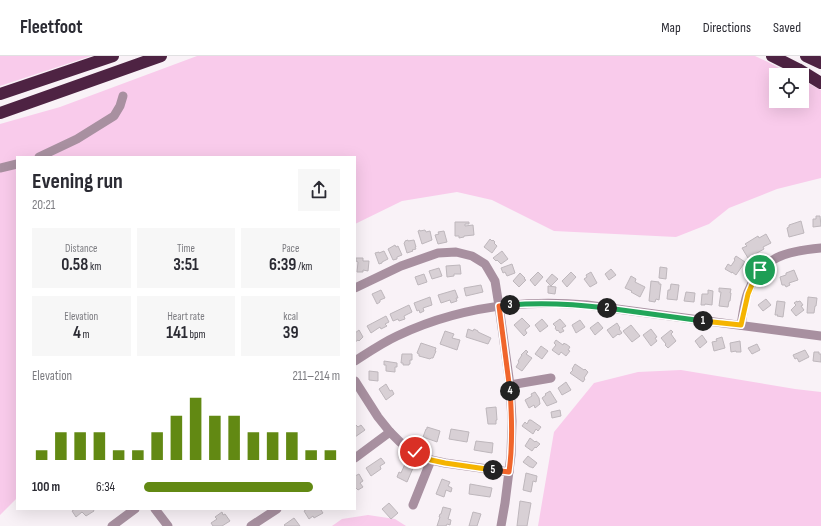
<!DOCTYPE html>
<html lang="en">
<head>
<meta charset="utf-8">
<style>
	:root { --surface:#fff; --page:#f7f7f7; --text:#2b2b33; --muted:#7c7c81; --line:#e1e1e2; --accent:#628913 }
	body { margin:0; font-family:"Sofia Sans Condensed",sans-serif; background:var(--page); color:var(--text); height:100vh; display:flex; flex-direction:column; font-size:15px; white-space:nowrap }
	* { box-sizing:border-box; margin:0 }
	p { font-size:13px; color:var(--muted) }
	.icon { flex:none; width:22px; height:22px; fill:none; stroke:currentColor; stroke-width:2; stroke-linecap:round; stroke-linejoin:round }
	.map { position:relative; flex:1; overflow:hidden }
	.details { position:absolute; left:16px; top:100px; width:340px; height:354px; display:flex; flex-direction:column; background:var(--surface); border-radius:0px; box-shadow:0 4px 16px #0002 }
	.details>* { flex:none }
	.tools { position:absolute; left:769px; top:12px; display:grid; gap:8px }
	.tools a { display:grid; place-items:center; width:40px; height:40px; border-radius:0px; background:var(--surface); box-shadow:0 4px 16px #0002; font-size:20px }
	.pin { position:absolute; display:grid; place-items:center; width:34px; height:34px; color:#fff; margin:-17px; border:2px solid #fff; border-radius:50%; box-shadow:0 1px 4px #0007 }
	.km { position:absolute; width:20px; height:20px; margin:-10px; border-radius:50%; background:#222; color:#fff; font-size:11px; line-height:20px; text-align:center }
	.round { display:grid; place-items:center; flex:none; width:42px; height:42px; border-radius:0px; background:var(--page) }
	.head { display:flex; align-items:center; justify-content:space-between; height:68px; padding:0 16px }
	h1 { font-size:22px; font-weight:700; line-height:30px }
	.metrics { display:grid; grid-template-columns:repeat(3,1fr); gap:6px; height:68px; padding:4px 16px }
	.metrics div { display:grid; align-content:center; border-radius:0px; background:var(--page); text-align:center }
	.metrics b { font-size:17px; font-weight:700 }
	.metrics small { font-size:11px; font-weight:400 }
	.metrics p { font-size:11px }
	.chart { height:112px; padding:8px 16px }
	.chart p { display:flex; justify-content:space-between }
	.chart svg { width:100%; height:72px; margin-top:4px; stroke:var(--accent); stroke-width:6 }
	ul { padding:0 16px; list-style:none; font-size:13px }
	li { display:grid; grid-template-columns:64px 48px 1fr; align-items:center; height:30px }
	li i { height:10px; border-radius:5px; background:var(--accent) }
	header { display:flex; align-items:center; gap:24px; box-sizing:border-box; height:56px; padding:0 20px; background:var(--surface); border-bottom:1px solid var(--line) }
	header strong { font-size:19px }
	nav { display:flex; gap:22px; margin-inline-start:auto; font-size:14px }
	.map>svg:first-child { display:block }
	.green { fill:#f9cbeb }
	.building { fill:#d8d0d5; stroke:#beb7bc }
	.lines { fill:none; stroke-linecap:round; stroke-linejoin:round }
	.minor { stroke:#a890a0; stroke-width:9 }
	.highway { stroke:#4e2343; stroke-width:12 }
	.split-1-casing { stroke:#fff; stroke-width:8 }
	.split-2-casing { stroke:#fff; stroke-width:8 }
	.split-3-casing { stroke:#fff; stroke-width:8 }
	.split-4-casing { stroke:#fff; stroke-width:8 }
	.split-5-casing { stroke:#fff; stroke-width:8 }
	.split-6-casing { stroke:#fff; stroke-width:8 }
	.split-1 { stroke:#f5b400; stroke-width:5 }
	.split-2 { stroke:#22a559; stroke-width:5 }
	.split-3 { stroke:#22a559; stroke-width:5 }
	.split-4 { stroke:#f0652b; stroke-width:5 }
	.split-5 { stroke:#f0652b; stroke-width:5 }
	.split-6 { stroke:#f5b400; stroke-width:5 }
</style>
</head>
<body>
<header>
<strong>Fleetfoot</strong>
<nav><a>Map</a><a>Directions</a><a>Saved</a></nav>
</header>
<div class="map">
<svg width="821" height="470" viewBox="0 0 821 470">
	<rect width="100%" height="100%" fill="#f9f2f7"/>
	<g class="green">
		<path d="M0 0H91L0 30Z"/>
		<path d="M197 0H755L768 6 792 19H776V45H802V24L821 34V122L777 133 729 152 709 168 676 181 554 175 492 144 457 136 402 145 355 168V101H17V442L0 459V68L60 51Z"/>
		<path d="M681 314 795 333 821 336V470H538L554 376 594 327 638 316Z"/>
		<path d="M368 459 395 463 406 470H332L342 463Z"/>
	</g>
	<g class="building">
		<path d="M816 160H820L821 170 813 171V163H816Z"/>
		<path d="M801 165 804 177 789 181 787 172 789 171V169Z"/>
		<path d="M455 166H469V168H465V170L473 169 474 179 464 180V181L459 182V180H455Z"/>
		<path d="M420 174V175L425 174 426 176 430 175 432 184 422 188 418 175Z"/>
		<path d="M444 175 447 186 438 188 435 179 439 178 438 176Z"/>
		<path d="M766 178 771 187 763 191 764 193 748 202 742 192 747 190 745 188 758 180 759 182Z"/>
		<path d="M490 183 492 185 493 184 495 186 494 187 497 190 492 197 484 191Z"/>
		<path d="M408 184V185L414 184 416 191H415L416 193 412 194 413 195 407 197 404 187 405 186V185Z"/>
		<path d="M395 189 396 191 398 190 402 199 397 201V203L393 204 388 193Z"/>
		<path d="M384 195 388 203 382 206V207L379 208 375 197 379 196V197Z"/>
		<path d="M502 195 508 203 501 208 497 204 496 205 493 202Z"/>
		<path d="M736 200 745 206 736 219 732 216V217L725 213 728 208 731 210 735 204 734 203Z"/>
		<path d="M356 202H363V205H369L368 215 363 214V216H357L358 206 356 205Z"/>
		<path d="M512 208 515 217 507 220 505 216 503 217 501 212Z"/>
		<path d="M460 209 461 218H454V220L447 221 446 210Z"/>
		<path d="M660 211 667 212 666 223 659 222Z"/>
		<path d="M439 212 442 220 432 223 429 215Z"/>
		<path d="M611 213 616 219 609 224 605 218Z"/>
		<path d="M794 214 798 224 789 227 790 229 786 231 785 229H782L780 221 786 219V217Z"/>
		<path d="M538 216 543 221 535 230 530 224Z"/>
		<path d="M571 216 576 221 567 231 562 225Z"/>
		<path d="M591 216 597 227 590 231 584 223 587 221 586 219Z"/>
		<path d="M520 217 525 222 524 223 526 224 519 231 513 225Z"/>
		<path d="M424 218 427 226 418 229 415 221Z"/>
		<path d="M552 218 558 223 551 230 546 225Z"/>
		<path d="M631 220 636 223 635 226 645 231 640 241 631 236 632 235 625 232Z"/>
		<path d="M651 225 659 226V228H661L659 244 656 243 655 246 649 245Z"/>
		<path d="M671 228 679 229 677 244 667 243 668 234H670Z"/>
		<path d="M481 229 483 236 466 240 464 232Z"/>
		<path d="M548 230 556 231 555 238 548 237Z"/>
		<path d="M719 232 731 233 730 237H731L730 245H729L728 251 719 250 721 236H719Z"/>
		<path d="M381 234 385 242 380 244V246L377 248 372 238Z"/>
		<path d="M455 234 458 242H456L457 245 451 247 450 244 441 247 438 239Z"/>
		<path d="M708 234 713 235 712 249 705 248V249H701L702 238H708Z"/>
		<path d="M686 236 695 237 694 246 684 245Z"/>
		<path d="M430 241 432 249 423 252 424 255 420 257 419 254 417 255 414 247Z"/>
		<path d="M808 241 817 242 816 250H815L814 257H807Z"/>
		<path d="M766 243 771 249 763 255 758 249Z"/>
		<path d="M777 245 785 246 783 261 777 260 778 259H775Z"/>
		<path d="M797 245V246L800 245 803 249 801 250 804 254 796 260 791 254 796 249 794 247Z"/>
		<path d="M409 249 412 256 404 260 405 263 399 265 398 263 393 265 390 258Z"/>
		<path d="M386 260 389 266 385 268 387 270 381 273 380 271 371 277 367 270Z"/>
		<path d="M522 262 530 270 525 274 527 277 524 280 514 269Z"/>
		<path d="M542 263 548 270 540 276 535 269Z"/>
		<path d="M560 263 566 270 562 272 564 275 560 277 558 274 557 275 555 272 556 271 553 268Z"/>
		<path d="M580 264 585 271 576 277 572 269Z"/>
		<path d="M598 266 603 272 595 279 590 272Z"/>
		<path d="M617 267 620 272 619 273 622 277 619 279 618 278 613 282 607 274Z"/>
		<path d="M631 269 640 280 632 286 623 275Z"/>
		<path d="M468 273 473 275 474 273 478 275V276L491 282 488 288 466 281Z"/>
		<path d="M651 273 657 281 655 282 657 285 651 290 643 279Z"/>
		<path d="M359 274 363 281 359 285 358 284 355 286V277Z"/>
		<path d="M671 274 673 276 671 278 676 285 668 292 665 289 666 288 661 282Z"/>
		<path d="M445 275 454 278 452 282 460 284 457 294 440 288Z"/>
		<path d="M702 279 707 286 700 292 695 285Z"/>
		<path d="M722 281 725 292 714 295 712 286 717 285 716 283Z"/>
		<path d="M556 284 563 289 564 287 565 288H566L570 291 568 294 570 295 566 300 561 296 559 299 552 294 556 289 554 287Z"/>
		<path d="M740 285 741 296H736V295L731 296 730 287Z"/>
		<path d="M421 287 436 292 435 295H436L433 302H431L430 303 419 300V298L417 297Z"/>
		<path d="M757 288 760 294 752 298 748 292Z"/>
		<path d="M541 290 548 295 542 303 535 298Z"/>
		<path d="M526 294 528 296 526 298 532 302 522 315 516 311 519 306 518 305 522 299H521Z"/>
		<path d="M805 294 809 301 799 306 797 302 795 303 793 299Z"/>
		<path d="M814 296H819V298H821V306L813 305Z"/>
		<path d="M402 298H412V304H410V308H409V309H403V307H401Z"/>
		<path d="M384 305 397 307V311H395V316L386 315V309H384Z"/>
		<path d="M575 308 584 314 585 313 588 316 584 322 585 323 583 326 570 317 573 314 572 313Z"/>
		<path d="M369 315 378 316V325L369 324Z"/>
		<path d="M566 326 571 334 562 339 558 332Z"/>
		<path d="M386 328 390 335 392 334 394 338 386 344 379 333Z"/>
		<path d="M550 335 557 346 547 350 542 342 546 339 545 338Z"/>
		<path d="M535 336 539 342 540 348 535 352 534 349 529 352 525 344 532 340 531 338Z"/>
		<path d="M496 351 497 364H496V368H488L486 352Z"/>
		<path d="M560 354 561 360 552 362 551 356Z"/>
		<path d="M529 364H531L541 371 538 375 536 373 533 378 522 370 525 366 527 368Z"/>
		<path d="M356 369 358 371 361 369 365 374 355 381V370Z"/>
		<path d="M427 371 440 375 437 386 423 381 426 373H427Z"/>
		<path d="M451 373 469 376 467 386 449 383Z"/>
		<path d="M530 382 535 386 536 385 540 388 536 392 535 391 532 395 525 390Z"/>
		<path d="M476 385 493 387 492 397 474 394Z"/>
		<path d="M528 400 537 407 533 412 531 411H530L523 406Z"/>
		<path d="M381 402 385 407 380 410 381 413 371 420 366 412Z"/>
		<path d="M405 408 413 412 407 426 397 421 399 416 401 417Z"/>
		<path d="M526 417 537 420 536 426 533 425 531 436 523 434Z"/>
		<path d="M359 418 363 425 360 427 363 431 358 434 355 431V420Z"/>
		<path d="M442 423 450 426 448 430 452 432 451 436 446 434 444 441 436 438Z"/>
		<path d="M470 428 492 432 490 441 469 438Z"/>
		<path d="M520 445 531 447 527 470H517Z"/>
		<path d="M389 447 398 457 391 463 382 453Z"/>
		<path d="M443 451 451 453 448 463 451 464 450 469 447 468 446 470H437L440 461H439L440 458H441Z"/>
		<path d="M75 453H93L94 455 86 460 82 456 76 461 72 455Z"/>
		<path d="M307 453H323L321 454 323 457 314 462 313 460 309 463 304 455Z"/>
		<path d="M222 456 223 459 225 458 230 465 222 470H213L211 467 217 463 215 461Z"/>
		<path d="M473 456 481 458 477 470H469Z"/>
		<path d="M294 462 300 470H285L284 469Z"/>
	</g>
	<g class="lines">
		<g class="minor">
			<path d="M39 101 77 83 114 60 120 50 123 40"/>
			<path d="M0 112 17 108"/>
			<path d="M355 232 401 210 438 197 456 196 472 200 485 208 488 213 495 225 499 250 510 329 512 365 511 399 505 447 501 470"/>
			<path d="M741 269C743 258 744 246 748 236 762 200 787 195 821 192"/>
			<path d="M355 305C369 296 382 287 397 280 458 251 520 243 587 249L821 280"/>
			<path d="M355 325 378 361 390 376 400 386 415 396 431 404 445 407 509 416"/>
			<path d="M510 329 551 322"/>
			<path d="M355 402 390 376"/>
			<path d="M413 449 431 404"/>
			<path d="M155 453 168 470"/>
			<path d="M112 470 135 453"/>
			<path d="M251 470 277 453"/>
		</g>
		<g class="highway">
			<path d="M772 0 798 13 821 27"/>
			<path d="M806 0 821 7"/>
			<path d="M0 38 113 0"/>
			<path d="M0 57 161 0"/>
		</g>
	</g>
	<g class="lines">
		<defs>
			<path id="split-1" d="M703 265 741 269 748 238 753 226 760 214"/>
			<path id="split-2" d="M607 252 703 265"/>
			<path id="split-3" d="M510 249C543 246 574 248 607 252"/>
			<path id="split-4" d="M510 249 499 250 510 335"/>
			<path id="split-5" d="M493 414 509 416C513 388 512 362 510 335"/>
			<path id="split-6" d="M415 396 431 404 445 407 493 414"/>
		</defs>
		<use href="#split-1" class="split-1-casing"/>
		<use href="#split-2" class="split-2-casing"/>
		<use href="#split-3" class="split-3-casing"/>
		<use href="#split-4" class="split-4-casing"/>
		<use href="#split-5" class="split-5-casing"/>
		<use href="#split-6" class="split-6-casing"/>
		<use href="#split-1" class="split-1"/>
		<use href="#split-2" class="split-2"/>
		<use href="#split-3" class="split-3"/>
		<use href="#split-4" class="split-4"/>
		<use href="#split-5" class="split-5"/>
		<use href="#split-6" class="split-6"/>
	</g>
</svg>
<div class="tools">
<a><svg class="icon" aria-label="locate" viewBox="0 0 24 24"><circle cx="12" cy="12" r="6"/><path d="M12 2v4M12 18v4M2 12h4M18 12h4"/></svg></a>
</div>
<div class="pin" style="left:760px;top:214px;background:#1e9e55"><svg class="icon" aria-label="arrive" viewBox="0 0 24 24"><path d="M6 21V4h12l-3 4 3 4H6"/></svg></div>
<div class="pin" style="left:415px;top:396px;background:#d93025"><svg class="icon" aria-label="check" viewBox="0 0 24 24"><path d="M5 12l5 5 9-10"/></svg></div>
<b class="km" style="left:703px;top:265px">1</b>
<b class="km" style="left:607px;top:252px">2</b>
<b class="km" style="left:510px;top:249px">3</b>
<b class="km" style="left:510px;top:335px">4</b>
<b class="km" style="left:493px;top:414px">5</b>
<section class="details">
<div class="head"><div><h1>Evening run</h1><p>20:21</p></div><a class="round"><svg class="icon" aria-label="share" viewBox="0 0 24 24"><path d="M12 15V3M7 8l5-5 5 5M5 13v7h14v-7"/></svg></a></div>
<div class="metrics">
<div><p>Distance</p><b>0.58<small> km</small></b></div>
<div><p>Time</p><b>3:51</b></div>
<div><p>Pace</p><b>6:39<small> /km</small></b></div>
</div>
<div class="metrics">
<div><p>Elevation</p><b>4<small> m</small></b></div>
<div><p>Heart rate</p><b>141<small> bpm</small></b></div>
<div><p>kcal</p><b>39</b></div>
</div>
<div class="chart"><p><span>Elevation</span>211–214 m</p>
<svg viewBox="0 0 160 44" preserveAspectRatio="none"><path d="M5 44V38M15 44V27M25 44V27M35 44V27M45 44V38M55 44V38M65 44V27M75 44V17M85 44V6M95 44V17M105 44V17M115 44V27M125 44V27M135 44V27M145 44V38M155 44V38"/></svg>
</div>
<ul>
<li><b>100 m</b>6:34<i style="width:86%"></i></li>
</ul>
</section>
</div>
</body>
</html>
